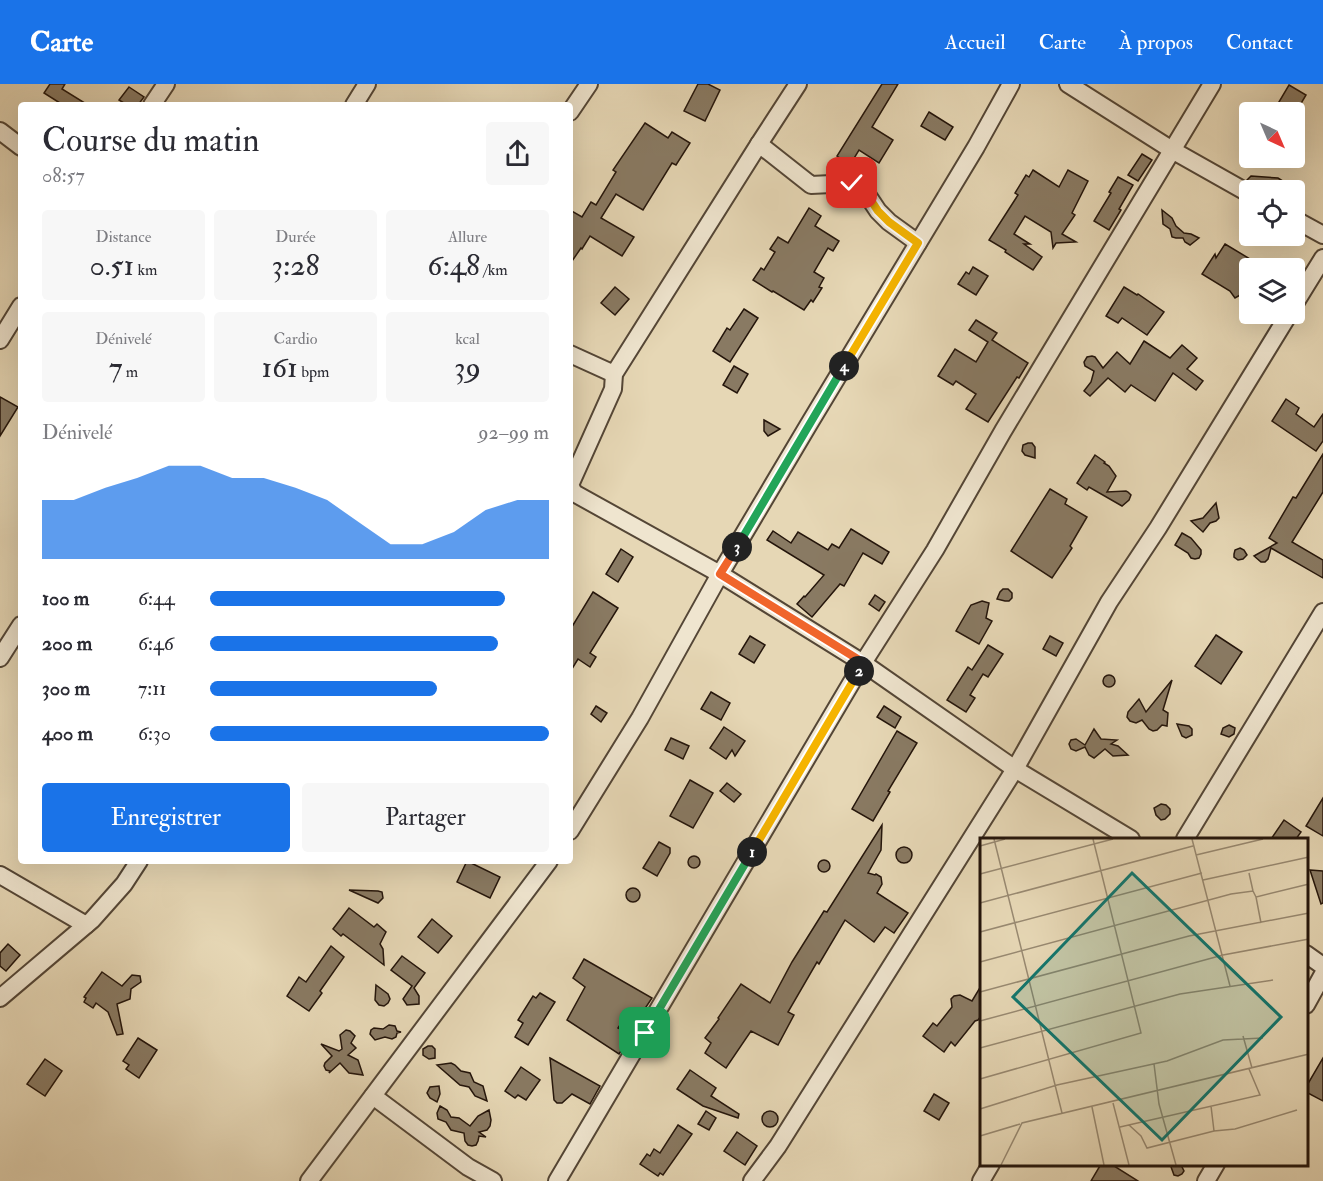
<!DOCTYPE html>
<html lang="fr">
<head>
<meta charset="utf-8">
<style>
	:root { --surface:#fff; --page:#f7f7f7; --text:#2b2b33; --muted:#7c7c81; --accent:#1a73e8 }
	body { margin:0; font-family:"IM FELL Double Pica",serif; background:var(--page); color:var(--text); height:100vh; display:flex; flex-direction:column; font-size:22px; white-space:nowrap }
	* { box-sizing:border-box; margin:0 }
	p { font-size:20px; color:var(--muted) }
	.icon { flex:none; width:33px; height:33px; fill:none; stroke:currentColor; stroke-width:2; stroke-linecap:round; stroke-linejoin:round }
	.map { position:relative; flex:1; overflow:hidden }
	.panel { position:absolute; left:18px; top:18px; width:555px; height:762px; display:flex; flex-direction:column; background:var(--surface); border-radius:6px; box-shadow:0 6px 24px #0002 }
	.panel>* { flex:none }
	.needle { width:39px; rotate:136deg }
	.buttons { position:absolute; left:1239px; top:18px; display:grid; gap:12px }
	.buttons a { display:grid; place-items:center; width:66px; height:66px; border-radius:6px; background:var(--surface); box-shadow:0 6px 24px #0002; font-size:30px }
	.pin { position:absolute; display:grid; place-items:center; width:51px; height:51px; color:#fff; margin:-26px; border-radius:12px; box-shadow:0 3px 9px #0006 }
	.km { position:absolute; width:30px; height:30px; margin:-15px; border-radius:50%; background:#222; color:#fff; font-size:16px; line-height:30px; text-align:center }
	.round { display:grid; place-items:center; flex:none; width:63px; height:63px; border-radius:6px; background:var(--page) }
	.headline { display:flex; align-items:center; justify-content:space-between; height:102px; padding:0 24px }
	h1 { font-size:33px; font-weight:600; line-height:45px }
	.metrics { display:grid; grid-template-columns:repeat(3,1fr); gap:9px; height:102px; padding:6px 24px }
	.metrics div { display:grid; align-content:center; border-radius:6px; background:var(--page); text-align:center }
	.metrics b { font-size:30px; font-weight:600 }
	.metrics small { font-size:16px; font-weight:400 }
	.metrics p { font-size:16px }
	.chart { height:168px; padding:12px 24px }
	.chart p { display:flex; justify-content:space-between }
	.chart svg { width:100%; height:108px; margin-top:6px; fill:var(--accent); opacity:.7 }
	.action { display:flex; gap:12px; margin-top:auto; padding:12px 24px }
	.action a { flex:1; height:69px; border-radius:6px; background:var(--accent); color:#fff; font-size:24px; font-weight:600; line-height:69px; text-align:center }
	.action a+a { background:var(--page); color:var(--text) }
	ul { padding:0 24px; list-style:none; font-size:20px }
	li { display:grid; grid-template-columns:96px 72px 1fr; align-items:center; height:45px }
	li i { height:15px; border-radius:8px; background:var(--accent) }
	header { display:flex; align-items:center; gap:36px; box-sizing:border-box; height:84px; padding:0 30px; background:var(--accent); color:#fff }
	header strong { font-size:28px }
	nav { display:flex; gap:33px; margin-inline-start:auto; font-size:21px }
	.map>svg:first-child { display:block }
	.building { fill:#897a63; stroke:#24150b; stroke-width:1.5 }
	.lines { fill:none; stroke-linecap:round; stroke-linejoin:round }
	.minor-casing { stroke:#544636; stroke-width:20 }
	.minor { stroke:#efe5cf; stroke-width:16 }
	.split-1-casing { stroke:#fff; stroke-width:12 }
	.split-2-casing { stroke:#fff; stroke-width:12 }
	.split-3-casing { stroke:#fff; stroke-width:12 }
	.split-4-casing { stroke:#fff; stroke-width:12 }
	.split-5-casing { stroke:#fff; stroke-width:12 }
	.split-1 { stroke:#22a559; stroke-width:8 }
	.split-2 { stroke:#f5b400; stroke-width:8 }
	.split-3 { stroke:#f0652b; stroke-width:8 }
	.split-4 { stroke:#22a559; stroke-width:8 }
	.split-5 { stroke:#f5b400; stroke-width:8 }
	.inset-road { fill:none; stroke:#988971; stroke-width:1.5 }
	.view { fill:#0f766e; fill-opacity:0.15; stroke:#0f766e; stroke-width:3 }
	.inset-edge { fill:none; stroke:#24150b; stroke-width:3 }
</style>
</head>
<body>
<header>
<strong>Carte</strong>
<nav><a>Accueil</a><a>Carte</a><a>À propos</a><a>Contact</a></nav>
</header>
<div class="map">
<svg width="1323" height="1097" viewBox="0 0 1323 1097">
	<rect width="100%" height="100%" fill="#e6d7b5"/>
	<filter id="stains"><feTurbulence type="fractalNoise" baseFrequency=".00333" numOctaves="4"/><feColorMatrix values="0 0 0 0 .2 0 0 0 0 .09 0 0 0 0 .02 0 0 0 .5 -.17"/></filter>
	<radialGradient id="worn" r=".72"><stop offset=".6" stop-color="#630" stop-opacity="0"/><stop offset="1" stop-color="#630" stop-opacity=".3"/></radialGradient>
	<g class="building">
		<path d="M50 0H65L62 5 88 21H63L44 9Z"/>
		<path d="M698 0H708L720 6 705 37 684 27Z"/>
		<path d="M882 0H898L872 43 893 56 879 79 859 66 850 81 837 72Z"/>
		<path d="M1289 1 1306 11 1296 28H1273Z"/>
		<path d="M129 3 144 13 138 21H127L119 16Z"/>
		<path d="M929 28 953 43 945 56 921 42Z"/>
		<path d="M645 39 668 54 672 48 690 59 676 81 672 79 643 126 616 110 601 134 634 153 622 172 590 152 582 165 581 164 570 180V126L582 133 591 118 596 121 616 88 613 86Z"/>
		<path d="M1142 70 1152 76 1138 97 1128 91Z"/>
		<path d="M1033 86 1059 103 1068 86 1088 97 1072 129 1075 131 1062 150 1076 158 1056 159 1053 164 1051 148 1025 132 1014 150 1030 160H1024L1042 173 1033 186 1005 168 1006 166 989 156 1018 111 1015 109 1026 91 1029 93Z"/>
		<path d="M1251 92 1278 94 1286 99 1282 106H1260L1256 101 1247 96Z"/>
		<path d="M1118 93 1133 101 1119 125 1121 126 1109 146 1094 137 1111 109 1109 108Z"/>
		<path d="M809 124 821 132 815 142 839 157 833 167 828 164 814 188 824 194 819 203 822 204 813 218 811 216 804 226 773 207 772 208 753 196 761 184 764 186 775 168 770 165 778 153 788 159Z"/>
		<path d="M1162 126 1172 134 1176 142 1184 149 1191 150 1199 154 1190 161 1185 158 1183 154H1176L1172 153 1170 145 1163 140Z"/>
		<path d="M1225 160 1265 184H1250V194L1246 192 1242 210 1235 214 1230 207 1202 190 1215 170 1216 174Z"/>
		<path d="M973 183 988 192 976 211 958 200 966 188 969 190Z"/>
		<path d="M615 203 629 215 615 231 601 219Z"/>
		<path d="M1124 203 1137 211 1138 210 1164 228 1147 251 1122 234 1118 239 1106 232Z"/>
		<path d="M744 225 758 234 730 278 713 267 727 244 730 246Z"/>
		<path d="M976 236 997 249 992 256 1028 279 1019 294 1017 293 988 338 966 325 976 310 956 297 953 301 938 292 955 265 976 278 988 258 969 246Z"/>
		<path d="M1144 257 1170 274 1182 261 1197 274 1187 285 1203 297 1196 306 1173 289 1155 317 1131 301 1125 308 1108 294 1090 312 1084 307 1091 298 1094 287 1085 282 1084 278 1087 273 1092 272 1095 273 1103 284 1117 268 1130 280Z"/>
		<path d="M734 282 748 290 737 309 723 301Z"/>
		<path d="M0 313 18 323 0 352Z"/>
		<path d="M1286 315 1299 324 1296 330 1314 343 1323 330V357L1316 367 1272 337Z"/>
		<path d="M764 336 780 345 768 352 764 347Z"/>
		<path d="M1028 359H1032L1035 363V374L1025 371 1022 367 1023 361Z"/>
		<path d="M1323 370V408L1292 458 1323 476V494L1271 464 1268 475 1265 478H1261L1254 472 1277 459 1269 454 1293 413 1296 414Z"/>
		<path d="M1095 371 1105 378 1104 379 1109 382 1116 392 1107 408 1126 407 1128 408 1131 411 1129 416 1122 422 1089 403 1087 406 1077 399Z"/>
		<path d="M1050 405 1067 415 1065 420 1087 433 1070 462 1072 464 1052 494 1011 467Z"/>
		<path d="M1216 419 1219 434 1216 437 1210 439 1203 448 1191 437 1203 434Z"/>
		<path d="M851 445 889 468 882 480 863 469 844 502 840 500 812 533 797 520 804 512 805 513 824 491 767 456 773 447 791 459 798 448 828 466 832 460 839 464Z"/>
		<path d="M1182 449 1191 454 1201 466V470L1199 474 1195 475 1191 474 1188 469 1175 461Z"/>
		<path d="M1240 464 1244 466 1247 471 1243 475 1238 476 1234 473V470L1235 466Z"/>
		<path d="M621 465 633 473 618 498 606 490Z"/>
		<path d="M1003 505H1008L1012 509V514L1009 517H1005L997 515 1000 508Z"/>
		<path d="M593 508 618 524 590 569 596 573 590 583 578 575 570 588V546Z"/>
		<path d="M875 511 885 518 879 527 869 520Z"/>
		<path d="M982 517 989 519 986 534 992 537 979 560 956 547 971 521Z"/>
		<path d="M1216 551 1242 568 1221 600 1195 582Z"/>
		<path d="M750 552 765 561 754 579 739 570Z"/>
		<path d="M1050 552 1063 559 1056 572 1043 565Z"/>
		<path d="M988 561 1003 570 988 593 983 590 970 611 975 614 966 628 947 616 968 583 972 586Z"/>
		<circle cx="1109" cy="597" r="6"/>
		<path d="M1172 596 1163 626 1168 629 1167 642 1162 641 1157 646 1153 647 1149 645 1142 636 1136 639 1130 637 1127 633 1128 628 1139 615 1146 628Z"/>
		<path d="M711 608 730 619 721 636 701 625Z"/>
		<path d="M596 622 607 629 601 638 591 630Z"/>
		<path d="M884 622 901 633 895 644 877 633Z"/>
		<path d="M1177 640 1189 642 1192 645V651L1186 654 1182 652Z"/>
		<path d="M1229 641 1235 644 1234 650 1229 653 1221 650 1223 644Z"/>
		<path d="M724 643 745 657 735 672 732 666 726 675 710 664Z"/>
		<path d="M1094 645 1101 655 1117 656 1111 660 1118 662 1128 671 1113 672 1105 665 1094 674 1089 671 1085 663 1076 667 1071 665 1069 660 1071 656 1076 655 1085 661Z"/>
		<path d="M897 647 917 659 888 707 890 708 873 737 852 725Z"/>
		<path d="M671 654 689 662 683 675 665 666Z"/>
		<path d="M690 696 713 709 693 744 670 732Z"/>
		<path d="M727 699 741 710 734 718 720 707Z"/>
		<path d="M1323 714V752L1306 742Z"/>
		<path d="M1161 720 1166 721 1170 725V730L1165 735 1161 736 1156 731 1154 724Z"/>
		<path d="M1284 736 1301 748 1296 755H1271Z"/>
		<path d="M882 741 881 766 868 789 875 791 876 790 881 793 882 800 877 809 908 829 894 849 885 843 874 858 845 836 819 880 817 878 788 928 794 931 778 961 751 947 726 984 705 969 711 959 705 954 719 935 718 934 741 900 770 919 792 878 824 827 827 828Z"/>
		<path d="M659 758 670 764V769L657 792 643 784Z"/>
		<circle cx="904" cy="771" r="8"/>
		<circle cx="694" cy="778" r="6"/>
		<circle cx="824" cy="782" r="6"/>
		<path d="M467 777 500 793 490 814 457 798Z"/>
		<path d="M1310 786 1323 787V819L1321 820Z"/>
		<circle cx="633" cy="811" r="7"/>
		<path d="M349 806 378 807 382 808 383 814 378 819Z"/>
		<path d="M349 824 374 843 377 840 386 848 380 860 383 865 384 881 343 850 341 852 333 845Z"/>
		<path d="M432 835 452 852 438 869 418 853Z"/>
		<path d="M8 860 20 871 6 887 0 882V869Z"/>
		<path d="M331 862 344 873 320 907 322 909 309 927 287 912 299 893 306 898Z"/>
		<path d="M402 872 425 889 414 904 419 912V920L407 921 403 915 412 902 391 886Z"/>
		<path d="M584 875 652 914 640 932 630 926 618 944 624 947 620 953 627 958 619 970 567 936 585 903 573 894Z"/>
		<path d="M102 888 122 902 132 891 140 892 141 898 131 905 130 915 117 920 123 950 117 951 108 928 96 919 93 924 84 918 86 914 84 913Z"/>
		<path d="M376 901 388 910 390 915 388 919 384 922 379 921 375 916Z"/>
		<path d="M981 902V932L978 936 975 937 955 962 951 958 944 968 923 952 933 939 937 942 952 923 951 915 954 912 960 911 972 917Z"/>
		<path d="M540 909 555 918 528 961 515 953 523 939 518 936 533 912 536 914Z"/>
		<path d="M389 941 395 942 397 947 401 948 397 949 396 953 392 955 385 953 375 956 370 950 371 946 374 944 383 945Z"/>
		<path d="M346 946 350 947 355 952 351 959 356 964 348 971 358 976 363 991 349 989 340 979 329 989 330 987 326 986 324 982 325 979 332 972 321 960 339 967 342 965 340 951Z"/>
		<path d="M138 954 157 966 139 994 126 985 129 981 123 977Z"/>
		<path d="M428 962H432L435 965V974L429 975 423 971V965Z"/>
		<path d="M550 974 600 1002 590 1020 572 1010 562 1019H557L554 1016Z"/>
		<path d="M1323 974V1017L1306 1008V1003Z"/>
		<path d="M45 975 62 987 45 1012 27 1000Z"/>
		<path d="M451 979 455 981 461 987 470 989 474 998 483 1002 487 1017 475 1012 469 1003 460 1001 437 981Z"/>
		<path d="M521 983 540 996 526 1016 518 1011 515 1014 505 1007Z"/>
		<path d="M690 986 716 1004 711 1012 739 1030 738 1034 703 1022 677 1005Z"/>
		<path d="M439 1002 440 1010 437 1018 430 1014 427 1009 430 1003Z"/>
		<path d="M934 1010 949 1019 939 1036 924 1027Z"/>
		<path d="M440 1022 447 1026 451 1033 459 1034 470 1042 478 1032 489 1026 491 1036 490 1042 487 1046 479 1048 486 1053 479 1052 478 1057 476 1061 472 1062 468 1061 465 1057 464 1049 451 1046 446 1038 438 1035 437 1029Z"/>
		<circle cx="770" cy="1035" r="8"/>
		<path d="M706 1027 716 1034 709 1046 698 1040Z"/>
		<path d="M678 1041 692 1050 663 1091 660 1089 658 1092 640 1080 647 1070 650 1072 654 1065 660 1069Z"/>
		<path d="M737 1048 757 1062 745 1081 724 1067Z"/>
		<path d="M1101 1080H1111L1138 1097H1091Z"/>
		<path d="M1170 1080 1181 1081 1184 1087 1182 1090 1178 1092 1174 1091Z"/>
	</g>
	<g class="lines">
		<defs>
			<g id="minor">
				<path d="M798 0 759 60 614 290 613 305 570 401 574 409 720 490 863 579 1015 685 1131 755"/>
				<path d="M1068 0 1172 66 1250 110"/>
				<path d="M152 21 166 0"/>
				<path d="M354 21 367 0"/>
				<path d="M570 28 589 0"/>
				<path d="M0 47 21 63"/>
				<path d="M759 60 811 101 852 99 864 106 878 127 889 138 918 159"/>
				<path d="M1294 135 1323 151"/>
				<path d="M1294 221 1323 174"/>
				<path d="M0 256 21 222"/>
				<path d="M570 270 614 290"/>
				<path d="M0 574 21 541"/>
				<path d="M570 747 640 634 720 490 809 340 976 63 1011 0"/>
				<path d="M1185 755 1323 528"/>
				<path d="M0 791 86 841"/>
				<path d="M1306 870 1323 882"/>
				<path d="M0 914 92 836 124 800 139 777"/>
				<path d="M1306 921 1323 890"/>
				<path d="M373 1012 468 1083 493 1097"/>
				<path d="M309 1097 549 777"/>
				<path d="M557 1097 863 579 935 466 1003 347 1212 0"/>
				<path d="M752 1097 778 1062 1015 685 1109 518 1158 444 1289 230"/>
				<path d="M981 1097 991 1080"/>
				<path d="M1206 1097 1216 1080"/>
			</g>
		</defs>
		<use href="#minor" class="minor-casing"/>
		<use href="#minor" class="minor"/>
	</g>
	<g class="lines">
		<defs>
			<path id="split-1" d="M645 949 752 768"/>
			<path id="split-2" d="M752 768 859 587"/>
			<path id="split-3" d="M737 463 720 490 864 579 859 587"/>
			<path id="split-4" d="M737 463 844 282"/>
			<path id="split-5" d="M844 282 918 159 889 138 878 127 864 106 852 99"/>
		</defs>
		<use href="#split-1" class="split-1-casing"/>
		<use href="#split-2" class="split-2-casing"/>
		<use href="#split-3" class="split-3-casing"/>
		<use href="#split-4" class="split-4-casing"/>
		<use href="#split-5" class="split-5-casing"/>
		<use href="#split-1" class="split-1"/>
		<use href="#split-2" class="split-2"/>
		<use href="#split-3" class="split-3"/>
		<use href="#split-4" class="split-4"/>
		<use href="#split-5" class="split-5"/>
	</g>
	<g transform="translate(980 754)">
		<rect width="328" height="328" fill="#e6d7b5"/>
		<path class="inset-road" d="M14 1 82 275M212 1 250 148M0 8 25 1M216 17 283 1M269 35 273 53M0 36 133 1M223 42 329 19M0 65 213 8M281 85 276 59 329 46M0 94 222 35M0 124 251 56 273 53 276 59M0 154 209 98 329 75M0 183 243 117 329 101M263 198 272 230M0 210 200 156 293 142M174 226 179 266 196 327M0 241 161 195 113 1M133 265 149 327M231 268 234 293M112 269 124 327M0 271 77 247 187 223 243 202 283 200M149 287 161 298 167 310 234 293 255 291 317 272M140 289 280 257 269 231M0 298 40 286M21 327 42 285 329 216"/>
		<path class="view" d="M152 35 301 179 182 302 33 159Z"/>
		<rect width="328" height="328" class="inset-edge"/>
	</g>
	<rect width="100%" height="100%" filter="url(#stains)"/>
	<rect width="100%" height="100%" fill="url(#worn)"/>
</svg>
<div class="buttons">
<a><svg class="needle" viewBox="-14 -14 28 28"><path d="M0-13l5 13h-10z" fill="#e53935"/><path d="M0 13l5-13h-10z" fill="#7c7c81"/></svg></a>
<a><svg class="icon" aria-label="locate" viewBox="0 0 24 24"><circle cx="12" cy="12" r="6"/><path d="M12 2v4M12 18v4M2 12h4M18 12h4"/></svg></a>
<a><svg class="icon" aria-label="layers" viewBox="0 0 24 24"><path d="M12 4l9 5-9 5-9-5zM3 14l9 5 9-5"/></svg></a>
</div>
<div class="pin" style="left:645px;top:949px;background:#1e9e55"><svg class="icon" aria-label="arrive" viewBox="0 0 24 24"><path d="M6 21V4h12l-3 4 3 4H6"/></svg></div>
<div class="pin" style="left:852px;top:99px;background:#d93025"><svg class="icon" aria-label="check" viewBox="0 0 24 24"><path d="M5 12l5 5 9-10"/></svg></div>
<b class="km" style="left:752px;top:768px">1</b>
<b class="km" style="left:859px;top:587px">2</b>
<b class="km" style="left:737px;top:463px">3</b>
<b class="km" style="left:844px;top:282px">4</b>
<section class="panel">
<div class="headline"><div><h1>Course du matin</h1><p>08:57</p></div><a class="round"><svg class="icon" aria-label="share" viewBox="0 0 24 24"><path d="M12 15V3M7 8l5-5 5 5M5 13v7h14v-7"/></svg></a></div>
<div class="metrics">
<div><p>Distance</p><b>0.51<small> km</small></b></div>
<div><p>Durée</p><b>3:28</b></div>
<div><p>Allure</p><b>6:48<small> /km</small></b></div>
</div>
<div class="metrics">
<div><p>Dénivelé</p><b>7<small> m</small></b></div>
<div><p>Cardio</p><b>161<small> bpm</small></b></div>
<div><p>kcal</p><b>39</b></div>
</div>
<div class="chart"><p><span>Dénivelé</span>92–99 m</p>
<svg viewBox="0 0 160 44" preserveAspectRatio="none"><path d="M0 44V20L10 20L20 15L30 11L40 6L50 6L60 11L70 11L80 15L90 20L100 29L110 38L120 38L130 33L140 24L150 20L160 20V44z"/></svg>
</div>
<ul>
<li><b>100 m</b>6:44<i style="width:87%"></i></li>
<li><b>200 m</b>6:46<i style="width:85%"></i></li>
<li><b>300 m</b>7:11<i style="width:67%"></i></li>
<li><b>400 m</b>6:30<i style="width:100%"></i></li>
</ul>
<div class="action"><a>Enregistrer</a><a>Partager</a></div>
</section>
</div>
</body>
</html>
